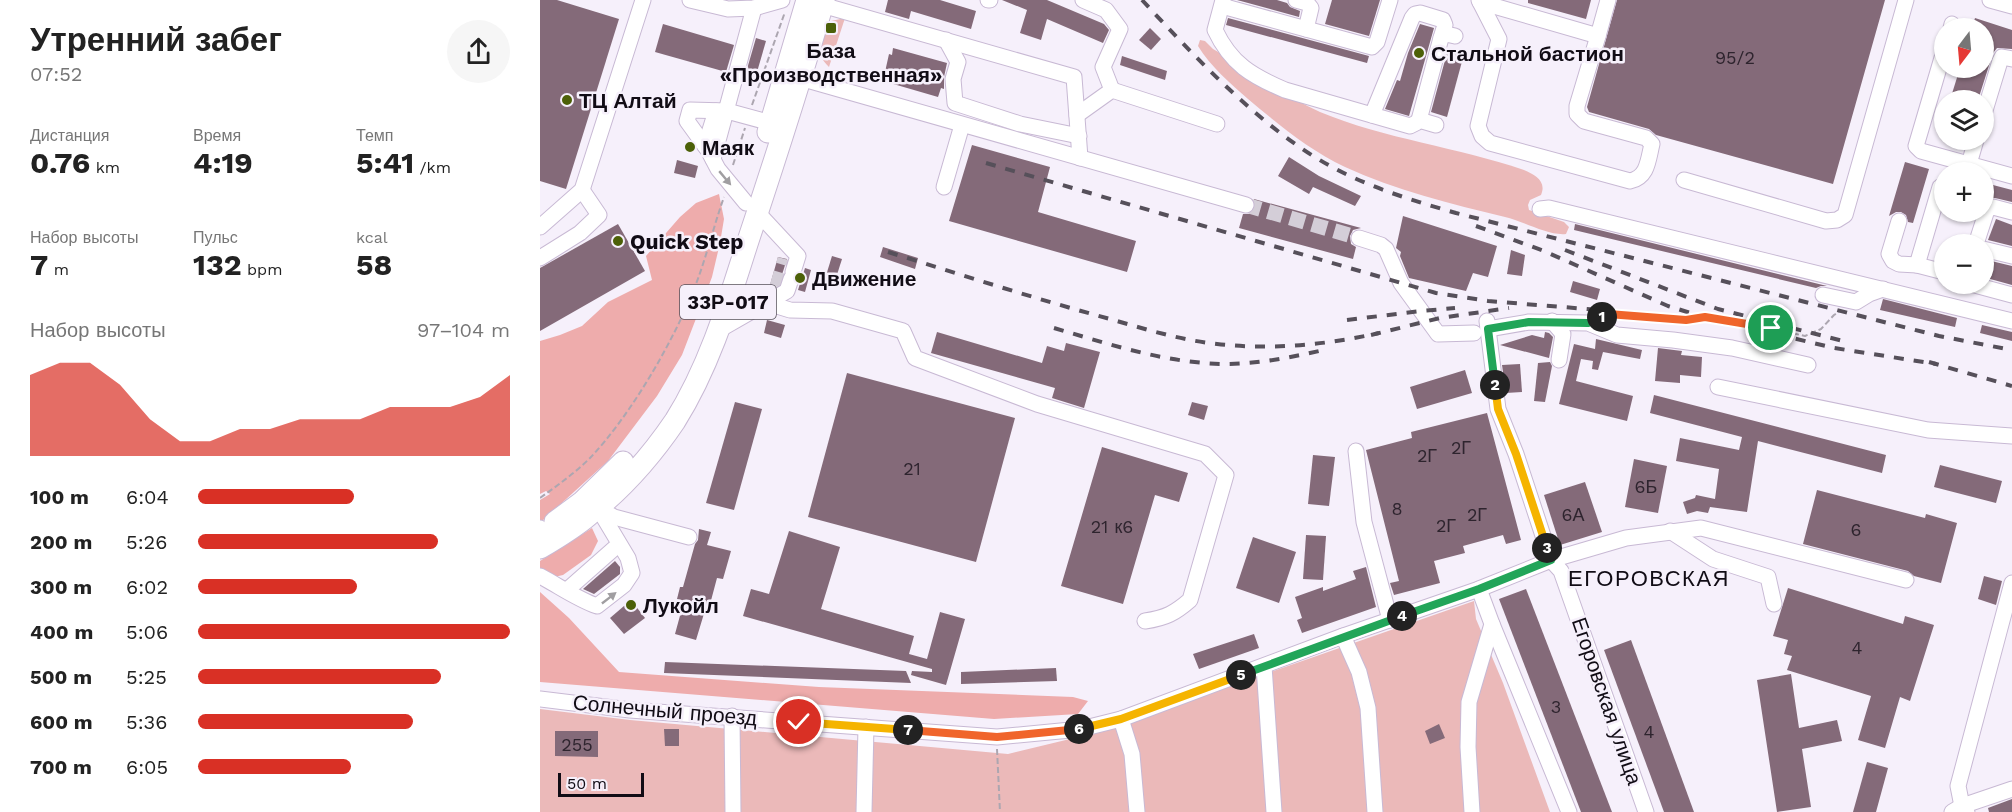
<!DOCTYPE html>
<html lang="ru">
<head>
<meta charset="utf-8">
<style>
	:root { --surface:#fff; --page:#f6f6f6; --text:#222; --muted:#767676; --accent:#d93025 }
	body { margin:0; font-family:"Work Sans",sans-serif; background:var(--page); color:var(--text); height:100vh; display:flex; flex-direction:column; font-size:22px; white-space:nowrap }
	* { box-sizing:border-box; margin:0 }
	p { font-size:20px; color:var(--muted) }
	.icon { flex:none; width:33px; height:33px; fill:none; stroke:currentColor; stroke-width:2; stroke-linecap:round; stroke-linejoin:round }
	.map { position:relative; flex:1; overflow:hidden }
	.details { display:flex; flex-direction:column; background:var(--surface); width:540px }
	.details>* { flex:none }
	.needle { width:39px; rotate:196deg }
	.fabs { position:absolute; left:1394px; top:18px; display:grid; gap:12px }
	.fabs a { display:grid; place-items:center; width:60px; height:60px; border-radius:50%; background:var(--surface); box-shadow:0 2px 4px #0004; font-size:30px }
	.scale { position:absolute; left:18px; bottom:15px; width:86px; box-sizing:border-box; padding-left:6px; border:3px solid #110c15; border-top:0; font-size:16px; line-height:21px; white-space:nowrap; color:#110c15; -webkit-text-stroke:4px #f6f0fb; paint-order:stroke }
	.pin { position:absolute; display:grid; place-items:center; width:51px; height:51px; color:#fff; margin:-26px; border:3px solid #fff; border-radius:50%; box-shadow:0 2px 6px #0007 }
	.km { position:absolute; width:30px; height:30px; margin:-15px; border-radius:50%; background:#222; color:#fff; font-size:16px; line-height:30px; text-align:center }
	.round { display:grid; place-items:center; flex:none; width:63px; height:63px; border-radius:32px; background:var(--page) }
	.overview { display:flex; align-items:center; justify-content:space-between; height:102px; padding:0 30px }
	h1 { font-size:33px; font-weight:700; line-height:45px }
	.figures { display:grid; grid-template-columns:repeat(3,1fr); gap:9px; height:102px; padding:6px 30px }
	.figures div { display:grid; align-content:center }
	.figures b { font-size:30px; font-weight:700 }
	.figures small { font-size:16px; font-weight:400 }
	.figures p { font-size:16px }
	.chart { height:168px; padding:12px 30px }
	.chart p { display:flex; justify-content:space-between }
	.chart svg { width:100%; height:108px; margin-top:6px; fill:var(--accent); opacity:.7 }
	ul { padding:0 30px; list-style:none; font-size:20px }
	li { display:grid; grid-template-columns:96px 72px 1fr; align-items:center; height:45px }
	li i { height:15px; border-radius:8px; background:var(--accent) }
	main { display:flex; flex:1; min-height:0 }
	.map>svg:first-child { display:block }
	.green { fill:#ebb9b9 }
	.forest { fill:#eeacac }
	.building { fill:#846a79 }
	.lines { fill:none; stroke-linecap:round; stroke-linejoin:round }
	.minor-tunnel { stroke:#d4ced8; stroke-width:15; stroke-dasharray:15 8; stroke-linecap:butt }
	.minor-casing { stroke:#c8b9d4; stroke-width:17 }
	.highway-casing { stroke:#c8b9d4; stroke-width:23 }
	.path { stroke:#aca6b0; stroke-width:2; stroke-dasharray:6 3; stroke-linecap:butt }
	.minor { stroke:#fff; stroke-width:15 }
	.highway { stroke:#fff; stroke-width:21 }
	.rail { stroke:#56505a; stroke-width:4; stroke-dasharray:10 10; stroke-linecap:butt }
	.oneway { fill:#a09ea1 }
	.split-1-casing { stroke:#fff; stroke-width:12 }
	.split-2-casing { stroke:#fff; stroke-width:12 }
	.split-3-casing { stroke:#fff; stroke-width:12 }
	.split-4-casing { stroke:#fff; stroke-width:12 }
	.split-5-casing { stroke:#fff; stroke-width:12 }
	.split-6-casing { stroke:#fff; stroke-width:12 }
	.split-7-casing { stroke:#fff; stroke-width:12 }
	.split-8-casing { stroke:#fff; stroke-width:12 }
	.split-1 { stroke:#f0652b; stroke-width:8 }
	.split-2 { stroke:#22a559; stroke-width:8 }
	.split-3 { stroke:#f5b400; stroke-width:8 }
	.split-4 { stroke:#22a559; stroke-width:8 }
	.split-5 { stroke:#22a559; stroke-width:8 }
	.split-6 { stroke:#f5b400; stroke-width:8 }
	.split-7 { stroke:#f0652b; stroke-width:8 }
	.split-8 { stroke:#f5b400; stroke-width:8 }
	.poi-dot { fill:#4c6008; stroke:#f6f0fb; stroke-width:2 }
	.labels { text-anchor:middle; dominant-baseline:central; stroke-width:5; stroke-linejoin:round; paint-order:stroke }
	.number-label { font-size:18px; fill:#2e242e }
	.shield { fill:#f6f0fb; stroke:#56505a; stroke-width:1.5 }
	.shield-label { font-size:20px; font-weight:bold; fill:#110c15 }
	.poi-label { font-size:21px; font-weight:bold; fill:#110c15; stroke:#f6f0fb; text-anchor:start }
	.street-label { font-size:21px; fill:#110c15; stroke:#f6f0fb }
	.neighbourhood-label { font-size:22px; letter-spacing:1.5px; fill:#110c15; stroke:#f6f0fb }
</style>
</head>
<body>
<main>
<section class="details">
<div class="overview"><div><h1>Утренний забег</h1><p>07:52</p></div><a class="round"><svg class="icon" aria-label="share" viewBox="0 0 24 24"><path d="M12 15V3M7 8l5-5 5 5M5 13v7h14v-7"/></svg></a></div>
<div class="figures">
<div><p>Дистанция</p><b>0.76<small> km</small></b></div>
<div><p>Время</p><b>4:19</b></div>
<div><p>Темп</p><b>5:41<small> /km</small></b></div>
</div>
<div class="figures">
<div><p>Набор высоты</p><b>7<small> m</small></b></div>
<div><p>Пульс</p><b>132<small> bpm</small></b></div>
<div><p>kcal</p><b>58</b></div>
</div>
<div class="chart"><p><span>Набор высоты</span>97–104 m</p>
<svg viewBox="0 0 160 44" preserveAspectRatio="none"><path d="M0 44V11L10 6L20 6L30 15L40 29L50 38L60 38L70 33L80 33L90 29L100 29L110 29L120 24L130 24L140 24L150 20L160 11V44z"/></svg>
</div>
<ul>
<li><b>100 m</b>6:04<i style="width:50%"></i></li>
<li><b>200 m</b>5:26<i style="width:77%"></i></li>
<li><b>300 m</b>6:02<i style="width:51%"></i></li>
<li><b>400 m</b>5:06<i style="width:100%"></i></li>
<li><b>500 m</b>5:25<i style="width:78%"></i></li>
<li><b>600 m</b>5:36<i style="width:69%"></i></li>
<li><b>700 m</b>6:05<i style="width:49%"></i></li>
</ul>
</section>
<div class="map">
<svg width="1472" height="812" viewBox="0 0 1472 812">
	<rect width="100%" height="100%" fill="#f6f0fb"/>
	<g class="green">
		<path d="M305 18 289 67C274 52 280 44 284 26L291 21Z"/>
		<path d="M660 40 665 41 673 49C710 69 742 95 780 112 845 139 917 147 984 170 995 175 1007 181 1001 195L990 200 988 205 989 210 1024 222 1029 227 1026 234C1008 236 983 221 965 217 911 204 855 190 805 167 769 150 738 124 708 99 690 83 671 67 658 46Z"/>
		<path d="M934 601 936 619 963 683 1010 812H0V709L90 720 468 754 559 732Z"/>
	</g>
	<g class="forest">
		<path d="M179 194 184 219 180 243 172 277 142 355 117 396 68 461 2 521H0V500L10 494 6 491 0 494V341L20 335 42 326 68 302 112 280 106 256 140 217 156 203Z"/>
		<path d="M52 528 58 541 51 555 23 575 14 577 6 574 0 568V561Z"/>
		<path d="M0 592 29 618 79 672 279 687 533 697 548 701 538 714 454 719 0 682Z"/>
	</g>
	<g class="building">
		<path d="M0 0H17L79 19 26 189 0 181Z"/>
		<path d="M348 0H400L436 11 431 29 371 11 369 19 345 12Z"/>
		<path d="M462 0H507L564 24 569 30 563 43 507 19 501 40 480 33 487 10Z"/>
		<path d="M697 0H737L747 3 750 7 760 11 759 17Z"/>
		<path d="M792 0H840L829 36 785 24Z"/>
		<path d="M988 0H1051L1046 19 988 3Z"/>
		<path d="M1077 0H1345L1293 184 1116 135 1109 129 1049 112 1047 107Z"/>
		<path d="M688 18 829 56 827 63 686 25Z"/>
		<path d="M1435 18 1472 30V49L1457 48 1453 53 1438 100H1410L1420 68H1443V28H1432Z"/>
		<path d="M123 24 194 45 186 72 115 52Z"/>
		<path d="M880 24 894 28 869 116 845 109 857 80 860 81 868 53Z"/>
		<path d="M610 28 621 39 611 50 599 40Z"/>
		<path d="M216 38 226 41 217 72 207 69Z"/>
		<path d="M353 48 407 63 404 77V89L401 88 398 97 343 81 349 54 352 55Z"/>
		<path d="M908 49 924 54 907 117 891 112Z"/>
		<path d="M582 56 627 71 625 80 580 65Z"/>
		<path d="M432 145 510 167 498 212 596 241 587 272 409 221Z"/>
		<path d="M749 157 779 176 821 196 815 206 773 187 769 194 738 176Z"/>
		<path d="M137 160 158 166 155 178 134 173Z"/>
		<path d="M1365 162 1389 169 1373 223 1368 222 1366 215 1361 212H1356L1349 216Z"/>
		<path d="M1453 185 1472 190V202L1455 198H1449Z"/>
		<path d="M714 199 821 228 813 230 810 236 811 244 816 247 813 259 699 228 703 214H709L715 208Z"/>
		<path d="M863 216 957 246 948 277 933 273 926 291 869 278 860 256 861 252 856 248Z"/>
		<path d="M1456 219 1472 225V246L1448 240Z"/>
		<path d="M78 224 105 271 0 331V268Z"/>
		<path d="M1035 224 1287 286H1281L1276 288 1034 230Z"/>
		<path d="M343 247 378 258 375 269 340 257Z"/>
		<path d="M971 250 985 255 982 276 967 274Z"/>
		<path d="M292 256 302 259 294 284 284 282Z"/>
		<path d="M238 257 247 259 239 284 235 287 230 285Z"/>
		<path d="M1443 259 1472 266V285L1443 277Z"/>
		<path d="M265 268 271 270 265 292 258 290Z"/>
		<path d="M1033 281 1060 289 1057 300 1030 292Z"/>
		<path d="M1343 299 1417 318 1415 327 1340 310Z"/>
		<path d="M227 320 245 325 241 338 224 333Z"/>
		<path d="M1442 325 1472 332V341L1440 333Z"/>
		<path d="M397 332 502 363 507 346 524 351 526 343 560 352 544 408 512 398 515 388 391 353Z"/>
		<path d="M1005 332 1009 333 1013 337 1009 358 960 345 992 335 1004 338Z"/>
		<path d="M1056 339 1102 350 1100 359 1063 352 1058 370 1052 369 1053 361 1041 359 1036 381 1093 396 1087 421 1019 404 1034 344 1055 349Z"/>
		<path d="M1118 348 1142 351 1141 355 1162 357 1161 377 1140 375V383L1115 381Z"/>
		<path d="M1010 362 1012 366 1005 402 994 401 998 363Z"/>
		<path d="M980 364 982 392 966 393 962 365Z"/>
		<path d="M925 370 932 393 877 409 870 387Z"/>
		<path d="M307 373 475 418 436 562 268 517Z"/>
		<path d="M1114 395 1346 455 1342 473 1218 441 1207 512 1170 507 1168 513 1157 511 1147 514 1143 502 1155 498 1156 495 1175 499 1179 469 1136 461 1140 438 1199 450 1202 437 1110 413Z"/>
		<path d="M195 402 222 409 194 510 166 503Z"/>
		<path d="M652 402 668 406 664 420 648 415Z"/>
		<path d="M947 413 981 540 966 544 963 535 923 546 925 553 894 561 900 583 854 595 850 583 859 581 826 450 872 438 871 432Z"/>
		<path d="M562 447 648 473 639 502 615 495 583 604 521 586Z"/>
		<path d="M773 455 795 457 789 506 768 504Z"/>
		<path d="M1094 459 1127 466 1118 513 1085 507Z"/>
		<path d="M1400 465 1462 481 1456 503 1394 487Z"/>
		<path d="M1045 482 1062 532 1020 545 1004 495Z"/>
		<path d="M1277 490 1385 518 1386 514 1417 523 1401 583 1374 576 1368 571 1263 544Z"/>
		<path d="M159 529 171 532 167 545 191 551 183 579 177 578 169 608 166 607 156 640 135 634 144 601 137 599 140 587H143L155 544 158 540Z"/>
		<path d="M249 531 300 547 281 609 374 636 369 654 387 659 400 612 425 619 406 685 371 675 372 671 392 672V669L203 616 211 589 229 594Z"/>
		<path d="M766 535 786 536 783 580 763 579Z"/>
		<path d="M713 537 756 552 739 603 696 588Z"/>
		<path d="M75 561 80 567V574L54 594 43 589Z"/>
		<path d="M826 567 836 607 762 633 757 620 762 618 755 597 783 587V591L816 579 813 571Z"/>
		<path d="M1444 576 1462 581 1456 605 1438 599Z"/>
		<path d="M1248 588 1363 624 1365 616 1394 625 1370 701 1360 697 1345 748 1318 740 1331 696 1247 670 1252 656 1244 654 1248 640 1233 636Z"/>
		<path d="M986 589 1072 812H1041L959 599Z"/>
		<path d="M91 600 105 618 84 634 70 618Z"/>
		<path d="M714 634 719 648 659 669 653 654Z"/>
		<path d="M1091 640 1154 812H1124L1064 650Z"/>
		<path d="M125 662 366 671 371 683 124 673Z"/>
		<path d="M516 668 517 681 421 684V672Z"/>
		<path d="M1251 674 1259 728 1297 720 1302 741 1262 749 1271 807 1237 812 1217 680Z"/>
		<path d="M899 724 905 738 890 744 885 731Z"/>
		<path d="M124 729H139V746H125Z"/>
		<path d="M15 731H58V757L15 756Z"/>
		<path d="M1327 762 1348 768 1336 812H1313Z"/>
		<path d="M1472 799V812H1449L1448 808Z"/>
	</g>
	<g class="lines">
		<g class="minor-tunnel">
			<path d="M706 205 819 238"/>
			<path d="M237 287 245 259"/>
		</g>
		<defs>
			<g id="minor">
				<path d="M150 0 188 9 214 8 242 0"/>
				<path d="M448 0H450"/>
				<path d="M543 0 566 10 580 29 563 67 572 90"/>
				<path d="M683 0 675 30C691 64 712 76 745 90L870 126 876 123 879 120 901 38 906 34 915 36"/>
				<path d="M756 0 767 3 771 8 766 29"/>
				<path d="M939 0 959 39 938 126 942 136 950 143 1090 181C1108 177 1108 160 1112 144L1106 138 1044 121 1037 114V106L1058 36"/>
				<path d="M1450 0 1472 6"/>
				<path d="M940 2 1058 36 1068 0"/>
				<path d="M282 5 534 77 540 158"/>
				<path d="M682 6 832 47 837 42 850 0"/>
				<path d="M1411 28 1412 24"/>
				<path d="M406 40 418 62 413 79 415 103 480 124 539 136"/>
				<path d="M1404 51 1376 146 1381 151 1472 176"/>
				<path d="M260 78 706 205"/>
				<path d="M537 115 572 90 677 124"/>
				<path d="M832 115 872 18 875 14 880 13 903 20 905 25 901 38"/>
				<path d="M1443 117 1460 61 1462 57 1472 59"/>
				<path d="M879 120 896 125"/>
				<path d="M165 146 176 111"/>
				<path d="M173 159 214 8"/>
				<path d="M1429 164 1436 140"/>
				<path d="M1144 180 1286 221 1297 220 1305 215 1366 0"/>
				<path d="M404 187 422 125"/>
				<path d="M206 203 178 169 168 150 147 121 150 110 187 111 231 123"/>
				<path d="M1000 209 1009 208 1472 321"/>
				<path d="M218 213 258 256 253 272"/>
				<path d="M1359 221 1349 254 1353 261 1359 264 1377 265 1404 272"/>
				<path d="M0 227 42 190 103 0"/>
				<path d="M819 238 841 245 846 249 861 283 898 334 934 333"/>
				<path d="M1436 244 1447 210 1453 207 1472 212"/>
				<path d="M1443 249 1472 256"/>
				<path d="M0 258 40 233 59 215 42 190"/>
				<path d="M1377 265 1400 187"/>
				<path d="M1431 284 1472 295"/>
				<path d="M192 292 250 310 292 311 363 331 375 358 497 404 665 454 686 475 650 600C635 613 626 618 605 621"/>
				<path d="M1283 295 1316 302 1329 294 1343 289"/>
				<path d="M947 321 958 409 976 454 1011 560 1021 571 1106 812"/>
				<path d="M1012 321 1023 334 1019 360"/>
				<path d="M948 329 989 322 1048 323 1077 335 1133 340 1192 348 1268 365"/>
				<path d="M179 330 247 291 251 279"/>
				<path d="M1178 387 1388 430 1472 436"/>
				<path d="M816 451 824 522 850 620"/>
				<path d="M58 508 74 517 149 537"/>
				<path d="M0 528 3 530"/>
				<path d="M1130 531 1173 559 1228 577 1234 604"/>
				<path d="M0 576C19 586 37 599 57 606L84 585 92 573 88 558 58 508"/>
				<path d="M27 590 78 545"/>
				<path d="M952 624 1029 812"/>
				<path d="M803 636 819 672 828 708 835 812"/>
				<path d="M724 666 734 812"/>
				<path d="M0 699 90 710 457 737 541 729 581 719 803 636 939 589 1011 560 1086 538 1161 528 1366 580"/>
				<path d="M192 716 193 812"/>
				<path d="M581 719 592 754 597 812"/>
				<path d="M324 812 326 727"/>
				<path d="M932 812 928 747 929 702 952 624 939 589"/>
				<path d="M1412 812 1422 806 1472 789"/>
				<path d="M1427 812 1422 806 1418 786 1472 583"/>
			</g>
			<g id="highway">
				<path d="M228 132 267 0"/>
				<path d="M15 522 42 502 83 462"/>
				<path d="M0 548C17 538 34 528 49 515 82 489 112 455 135 421 169 367 188 304 207 244 234 163 260 82 284 0"/>
			</g>
		</defs>
		<use href="#minor" class="minor-casing"/>
		<use href="#highway" class="highway-casing"/>
		<g class="path">
			<path d="M212 105 245 12"/>
			<path d="M193 165 205 128"/>
			<path d="M1066 315 1146 320 1165 317 1211 324 1265 336 1281 329 1294 315 1299 312"/>
			<path d="M0 498C18 485 35 473 50 458 91 415 135 339 156 284 167 255 174 225 184 197"/>
			<path d="M457 749 460 812"/>
		</g>
		<use href="#minor" class="minor"/>
		<use href="#highway" class="highway"/>
		<g class="rail">
			<path d="M602 0C656 58 722 129 792 167 831 188 874 201 916 213L1399 336 1472 350"/>
			<path d="M446 163 896 293 948 301 1146 317"/>
			<path d="M936 226 1004 251 1128 306 1157 315 1294 348 1396 364"/>
			<path d="M1025 250 1178 309 1307 342"/>
			<path d="M348 252C422 275 496 299 570 319 605 329 640 340 677 344 732 350 786 345 839 333"/>
			<path d="M807 320 881 311 915 308"/>
			<path d="M514 328C569 344 625 363 684 364 716 364 748 358 779 351"/>
			<path d="M831 335 900 318 969 308"/>
			<path d="M1389 362 1472 386"/>
		</g>
	</g>
	<defs><path id="oneway-solid" d="M-6-.8H1V-3.2L6.5 0L1 3.2V.8H-6Z" transform="scale(1.5)"/></defs>
	<g class="oneway">
		<use href="#oneway-solid" transform="translate(185 178) rotate(50)"/>
		<use href="#oneway-solid" transform="translate(69 598) rotate(-38)"/>
	</g>
	<g class="lines">
		<defs>
			<path id="split-1" d="M1062 317 1068 314 1146 320 1165 317 1231 328"/>
			<path id="split-2" d="M955 385 948 329 989 322 1048 323 1062 317"/>
			<path id="split-3" d="M955 385 958 409 976 454 1007 548"/>
			<path id="split-4" d="M862 616 939 589 1011 560 1007 548"/>
			<path id="split-5" d="M701 675 862 616"/>
			<path id="split-6" d="M539 729 581 719 701 675"/>
			<path id="split-7" d="M368 730 457 737 539 729"/>
			<path id="split-8" d="M259 722 368 730"/>
		</defs>
		<use href="#split-1" class="split-1-casing"/>
		<use href="#split-2" class="split-2-casing"/>
		<use href="#split-3" class="split-3-casing"/>
		<use href="#split-4" class="split-4-casing"/>
		<use href="#split-5" class="split-5-casing"/>
		<use href="#split-6" class="split-6-casing"/>
		<use href="#split-7" class="split-7-casing"/>
		<use href="#split-8" class="split-8-casing"/>
		<use href="#split-1" class="split-1"/>
		<use href="#split-2" class="split-2"/>
		<use href="#split-3" class="split-3"/>
		<use href="#split-4" class="split-4"/>
		<use href="#split-5" class="split-5"/>
		<use href="#split-6" class="split-6"/>
		<use href="#split-7" class="split-7"/>
		<use href="#split-8" class="split-8"/>
	</g>
	<g class="poi-dot">
		<rect x="285" y="22" width="12" height="12" rx="3"/>
		<circle cx="879" cy="53" r="6"/>
		<circle cx="27" cy="100" r="6"/>
		<circle cx="150" cy="147" r="6"/>
		<circle cx="78" cy="241" r="6"/>
		<circle cx="260" cy="278" r="6"/>
		<circle cx="91" cy="605" r="6"/>
	</g>
	<g class="labels">
		<g class="number-label">
			<text x="1195" y="57">95/2</text>
			<text x="921" y="447">2Г</text>
			<text x="887" y="455">2Г</text>
			<text x="372" y="468">21</text>
			<text x="1106" y="486">6Б</text>
			<text x="857" y="508">8</text>
			<text x="937" y="514">2Г</text>
			<text x="1033" y="514">6А</text>
			<text x="906" y="525">2Г</text>
			<text x="572" y="526">21 к6</text>
			<text x="1316" y="529">6</text>
			<text x="1317" y="647">4</text>
			<text x="1016" y="706">3</text>
			<text x="1109" y="731">4</text>
			<text x="37" y="744">255</text>
		</g>
		<rect class="shield" x="140" y="285" width="96" height="34" rx="4.5"/>
		<g class="shield-label">
			<text x="188" y="302">33Р-017</text>
		</g>
		<g class="poi-label">
			<text x="291" y="50" text-anchor="middle">База<tspan x="291" dy="24">«Производственная»</tspan></text>
			<text x="891" y="53">Стальной бастион</text>
			<text x="39" y="100">ТЦ Алтай</text>
			<text x="162" y="147">Маяк</text>
			<text x="90" y="241">Quick Step</text>
			<text x="272" y="278">Движение</text>
			<text x="103" y="605">Лукойл</text>
		</g>
		<g class="street-label">
			<text transform="translate(1067 701) rotate(71)">Егоровская улица</text>
			<text transform="translate(125 710) rotate(5)">Солнечный проезд</text>
		</g>
		<g class="neighbourhood-label">
			<text x="1109" y="578">ЕГОРОВСКАЯ</text>
		</g>
	</g>
</svg>
<div class="fabs">
<a><svg class="needle" viewBox="-14 -14 28 28"><path d="M0-13l5 13h-10z" fill="#e53935"/><path d="M0 13l5-13h-10z" fill="#767676"/></svg></a>
<a><svg class="icon" aria-label="layers" viewBox="0 0 24 24"><path d="M12 4l9 5-9 5-9-5zM3 14l9 5 9-5"/></svg></a>
<a>+</a>
<a>−</a>
</div>
<div class="scale">50 m</div>
<div class="pin" style="left:1231px;top:328px;background:#1e9e55"><svg class="icon" aria-label="arrive" viewBox="0 0 24 24"><path d="M6 21V4h12l-3 4 3 4H6"/></svg></div>
<div class="pin" style="left:259px;top:722px;background:#d93025"><svg class="icon" aria-label="check" viewBox="0 0 24 24"><path d="M5 12l5 5 9-10"/></svg></div>
<b class="km" style="left:1062px;top:317px">1</b>
<b class="km" style="left:955px;top:385px">2</b>
<b class="km" style="left:1007px;top:548px">3</b>
<b class="km" style="left:862px;top:616px">4</b>
<b class="km" style="left:701px;top:675px">5</b>
<b class="km" style="left:539px;top:729px">6</b>
<b class="km" style="left:368px;top:730px">7</b>
</div>
</main>
</body>
</html>
